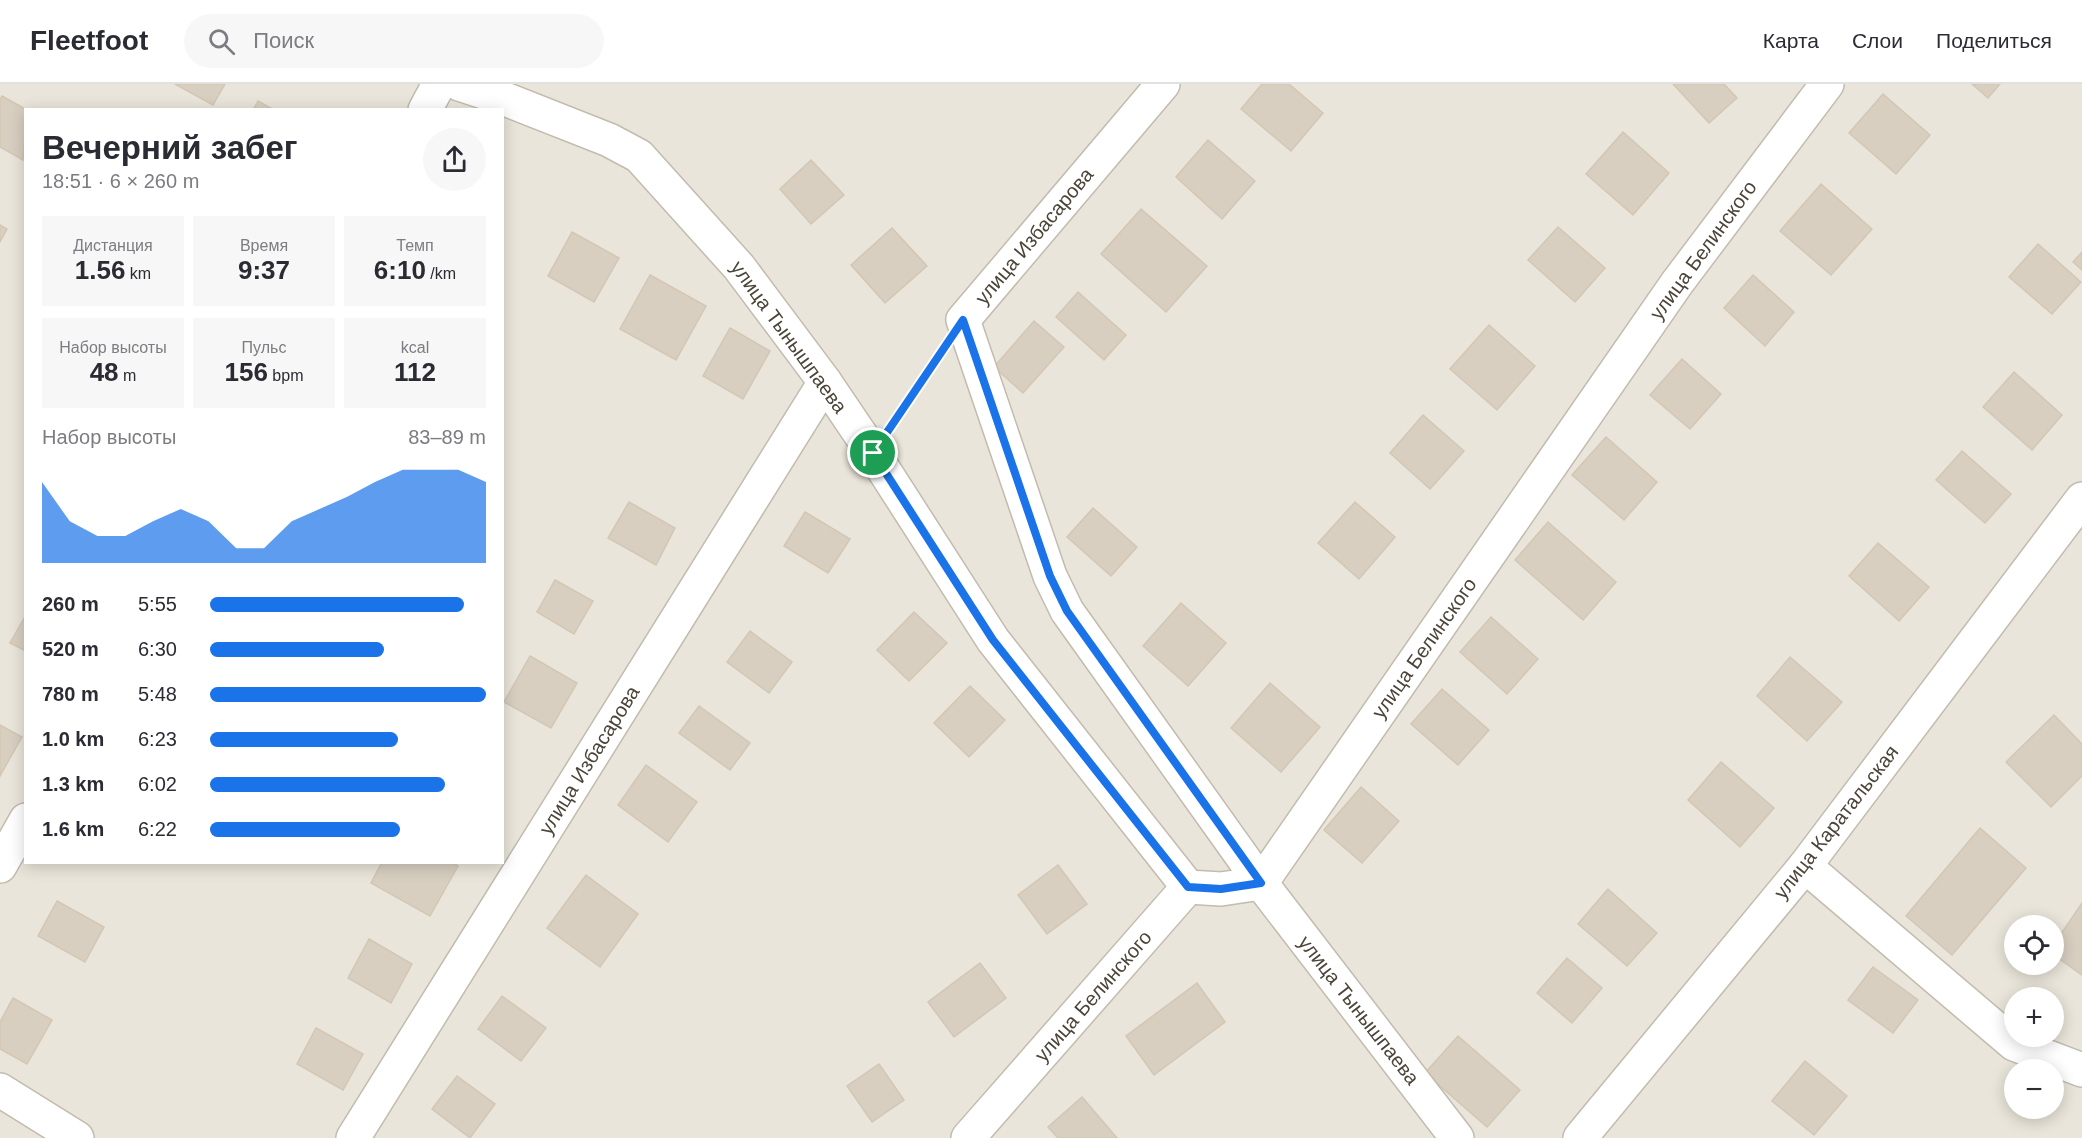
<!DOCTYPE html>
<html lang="ru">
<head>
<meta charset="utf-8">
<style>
	:root { --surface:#fff; --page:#f7f7f7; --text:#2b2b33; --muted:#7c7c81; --line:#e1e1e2; --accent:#1a73e8 }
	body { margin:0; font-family:Helvetica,sans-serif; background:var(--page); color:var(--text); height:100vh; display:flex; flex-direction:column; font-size:22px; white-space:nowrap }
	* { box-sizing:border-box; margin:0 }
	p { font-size:20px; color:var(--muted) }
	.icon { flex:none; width:33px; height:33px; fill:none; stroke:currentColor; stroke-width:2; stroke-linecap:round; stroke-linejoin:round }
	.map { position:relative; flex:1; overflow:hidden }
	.details { position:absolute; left:24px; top:24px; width:480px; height:756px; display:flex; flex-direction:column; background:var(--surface); border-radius:0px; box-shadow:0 3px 15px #0003 }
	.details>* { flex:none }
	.fabs { position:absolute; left:2004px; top:831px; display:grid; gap:12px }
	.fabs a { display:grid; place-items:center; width:60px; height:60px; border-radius:50%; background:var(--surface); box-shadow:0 3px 15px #0003; font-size:30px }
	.pin { position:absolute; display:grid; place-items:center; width:51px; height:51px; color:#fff; margin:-26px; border:3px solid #fff; border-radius:50%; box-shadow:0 2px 6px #0007 }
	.round { display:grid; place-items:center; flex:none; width:63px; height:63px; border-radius:32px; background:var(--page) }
	.summary { display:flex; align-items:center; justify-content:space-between; height:102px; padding:0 18px }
	h1 { font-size:33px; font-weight:600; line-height:45px }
	.figures { display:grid; grid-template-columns:repeat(3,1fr); gap:9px; height:102px; padding:6px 18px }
	.figures div { display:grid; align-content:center; border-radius:0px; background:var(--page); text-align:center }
	.figures b { font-size:26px; font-weight:600 }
	.figures small { font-size:16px; font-weight:400 }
	.figures p { font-size:16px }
	.chart { height:168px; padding:12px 18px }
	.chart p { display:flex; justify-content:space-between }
	.chart svg { width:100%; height:108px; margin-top:6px; fill:var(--accent); opacity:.7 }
	ul { padding:0 18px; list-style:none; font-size:20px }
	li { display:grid; grid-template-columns:96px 72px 1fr; align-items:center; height:45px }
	li i { height:15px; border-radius:8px; background:var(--accent) }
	header { display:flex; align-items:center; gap:36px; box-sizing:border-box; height:84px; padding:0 30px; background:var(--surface); border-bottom:2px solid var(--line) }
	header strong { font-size:28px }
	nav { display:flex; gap:33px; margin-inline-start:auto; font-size:21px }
	.search { width:420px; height:54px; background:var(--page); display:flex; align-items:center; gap:15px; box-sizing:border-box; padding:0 21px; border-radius:33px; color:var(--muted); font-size:22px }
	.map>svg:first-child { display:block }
	.residential { fill:#eae5da; fill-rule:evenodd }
	.building { fill:#d8cfc1; stroke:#d3c7b4; stroke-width:1.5 }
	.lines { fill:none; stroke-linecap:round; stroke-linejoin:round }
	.minor-casing { stroke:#c2bbae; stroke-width:36 }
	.path { stroke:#c4b79f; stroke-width:4; stroke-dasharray:3 3; stroke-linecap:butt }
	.minor { stroke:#fff; stroke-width:33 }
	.route-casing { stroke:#fff; stroke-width:12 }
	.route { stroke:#1a73e8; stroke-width:8 }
	.labels { text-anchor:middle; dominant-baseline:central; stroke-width:5; stroke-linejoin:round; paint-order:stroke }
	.street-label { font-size:20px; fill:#4b4439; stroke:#fff }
</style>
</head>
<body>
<header>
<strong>Fleetfoot</strong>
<div class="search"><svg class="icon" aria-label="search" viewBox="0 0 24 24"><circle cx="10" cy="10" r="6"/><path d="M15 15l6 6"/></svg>Поиск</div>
<nav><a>Карта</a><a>Слои</a><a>Поделиться</a></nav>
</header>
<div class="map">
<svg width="2082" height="1054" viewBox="0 0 2082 1054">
	<rect width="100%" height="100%" fill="#f6f3ec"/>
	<path class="residential" d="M0 0H2082V1054H0ZM26 26H502V778H26ZM2014 842H2054V880H2014ZM2014 914H2054V952H2014ZM2014 986H2054V1024H2014Z"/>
	<g class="building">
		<path d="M175 0H225L213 21Z"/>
		<path d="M1262 0H1289L1323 29 1291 67 1241 25Z"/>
		<path d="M1673 0H1724L1737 14 1709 39Z"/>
		<path d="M1972 0H2000L1988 14Z"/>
		<path d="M1883 10 1930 51 1896 90 1849 49Z"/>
		<path d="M2 12 27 26 23 76 0 63V16Z"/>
		<path d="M258 17 274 26H253Z"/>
		<path d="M1623 48 1669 89 1633 131 1586 90Z"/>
		<path d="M1208 56 1255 97 1222 135 1176 93Z"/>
		<path d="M811 76 844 111 811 140 780 105Z"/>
		<path d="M1821 100 1872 145 1831 191 1780 147Z"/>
		<path d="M1141 125 1207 182 1166 228 1101 170Z"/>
		<path d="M0 141 7 145 0 158Z"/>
		<path d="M1558 143 1605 184 1575 218 1528 176Z"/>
		<path d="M892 144 927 182 885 219 851 181Z"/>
		<path d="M572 148 619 174 594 218 548 192Z"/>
		<path d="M2038 160 2081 198 2052 230 2009 193Z"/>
		<path d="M2082 168V186L2073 178Z"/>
		<path d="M650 191 706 222 676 276 620 245Z"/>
		<path d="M1753 191 1794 228 1765 262 1724 224Z"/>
		<path d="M1078 208 1126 251 1104 276 1056 233Z"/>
		<path d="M1034 237 1064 263 1023 309 994 283Z"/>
		<path d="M1489 241 1535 282 1497 326 1450 285Z"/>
		<path d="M730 244 770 267 743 315 703 292Z"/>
		<path d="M1682 275 1721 310 1690 345 1650 311Z"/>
		<path d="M2014 288 2062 331 2032 366 1983 323Z"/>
		<path d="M1423 331 1464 367 1430 405 1390 369Z"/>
		<path d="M1606 353 1657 398 1624 436 1572 391Z"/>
		<path d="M1962 367 2011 410 1985 439 1936 396Z"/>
		<path d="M629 418 675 444 656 481 608 454Z"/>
		<path d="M1355 418 1395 453 1359 495 1318 459Z"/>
		<path d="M1093 424 1137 463 1111 492 1067 453Z"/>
		<path d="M805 428 850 455 828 489 784 462Z"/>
		<path d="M1548 438 1616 498 1583 536 1515 476Z"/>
		<path d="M1878 459 1929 503 1899 537 1849 492Z"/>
		<path d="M555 496 593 517 574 550 537 528Z"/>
		<path d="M1181 519 1226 559 1188 602 1143 562Z"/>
		<path d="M914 528 947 559 909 597 877 566Z"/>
		<path d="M26 531V567L10 559Z"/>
		<path d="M1491 533 1538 575 1507 610 1460 568Z"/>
		<path d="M750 547 792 578 769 609 727 578Z"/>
		<path d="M530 572 577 599 551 644 504 618Z"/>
		<path d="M1790 573 1842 618 1807 657 1757 612Z"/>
		<path d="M1270 599 1320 643 1281 688 1231 644Z"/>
		<path d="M970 602 1005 636 969 673 934 639Z"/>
		<path d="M1442 605 1489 646 1458 681 1411 640Z"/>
		<path d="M699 622 750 659 730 686 679 649Z"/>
		<path d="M2054 631 2082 660V692L2051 723 2006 678Z"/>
		<path d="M0 641 22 653 0 692Z"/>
		<path d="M1721 678 1774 724 1740 763 1688 716Z"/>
		<path d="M646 681 697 718 668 758 618 721Z"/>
		<path d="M1361 703 1399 737 1362 779 1324 746Z"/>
		<path d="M1980 744 2026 784 1952 871 1906 832Z"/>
		<path d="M382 778H452L458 782 430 832 371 799Z"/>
		<path d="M1058 781 1087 820 1047 850 1018 811Z"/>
		<path d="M586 791 638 830 600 883 547 844Z"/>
		<path d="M1608 805 1657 849 1627 882 1578 840Z"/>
		<path d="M57 817 104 843 85 878 38 852Z"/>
		<path d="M2082 819V891L2054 871V860Z"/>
		<path d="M369 855 412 880 391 919 348 894Z"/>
		<path d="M1567 874 1602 904 1572 939 1537 909Z"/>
		<path d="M980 879 1006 914 954 953 928 918Z"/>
		<path d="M1873 883 1918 916 1893 949 1848 916Z"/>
		<path d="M1197 899 1225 938 1154 991 1126 952Z"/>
		<path d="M502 912 546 944 521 977 478 945Z"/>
		<path d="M13 914 52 936 27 980 0 965V938Z"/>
		<path d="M316 944 363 970 343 1006 297 980Z"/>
		<path d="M1458 952 1520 1006 1487 1043 1425 989Z"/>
		<path d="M1805 977 1847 1012 1814 1051 1772 1017Z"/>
		<path d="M879 980 904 1016 872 1038 847 1002Z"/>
		<path d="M457 992 495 1020 470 1054 432 1025Z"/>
		<path d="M1082 1013 1117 1054H1058L1048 1043Z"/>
	</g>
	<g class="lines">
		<defs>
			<g id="minor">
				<path d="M459 0 505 15 609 56 639 72 739 183 825 298 873 369 993 556 1188 803"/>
				<path d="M1163 0 963 236 1050 492 1067 527 1261 799 1457 1054"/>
				<path d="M425 26 439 0"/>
				<path d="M0 782 26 736"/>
				<path d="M1805 782 2014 960 2082 986"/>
				<path d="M0 1006 77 1054"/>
				<path d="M353 1054 825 298"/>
				<path d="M968 1054 1188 803 1221 805 1261 799 1677 199 1827 0"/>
				<path d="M1580 1054 1805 782 2082 415"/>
			</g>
		</defs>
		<use href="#minor" class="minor-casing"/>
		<path class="path" d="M893 339 938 273"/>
		<use href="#minor" class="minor"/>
	</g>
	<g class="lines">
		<defs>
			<path id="route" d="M963 236 1050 492 1067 527 1261 799 1221 805 1188 803 993 556 873 369Z"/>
		</defs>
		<use href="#route" class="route-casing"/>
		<use href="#route" class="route"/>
	</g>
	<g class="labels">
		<g class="street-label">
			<text transform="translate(1034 152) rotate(-50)">улица Избасарова</text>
			<text transform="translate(1703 166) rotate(-54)">улица Белинского</text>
			<text transform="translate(789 253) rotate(54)">улица Тынышпаева</text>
			<text transform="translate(1424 564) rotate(-55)">улица Белинского</text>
			<text transform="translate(589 676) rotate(-58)">улица Избасарова</text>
			<text transform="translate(1836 738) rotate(-52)">улица Каратальская</text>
			<text transform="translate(1093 912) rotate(-49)">улица Белинского</text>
			<text transform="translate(1359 926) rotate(52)">улица Тынышпаева</text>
		</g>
	</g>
</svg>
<div class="fabs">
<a><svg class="icon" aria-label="locate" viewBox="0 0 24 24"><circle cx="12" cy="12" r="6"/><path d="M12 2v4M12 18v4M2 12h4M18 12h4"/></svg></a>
<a>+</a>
<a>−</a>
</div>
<div class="pin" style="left:873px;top:369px;background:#1e9e55"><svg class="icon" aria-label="arrive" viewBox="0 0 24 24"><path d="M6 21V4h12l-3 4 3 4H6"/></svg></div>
<section class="details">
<div class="summary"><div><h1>Вечерний забег</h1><p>18:51 · 6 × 260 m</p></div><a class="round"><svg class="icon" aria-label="share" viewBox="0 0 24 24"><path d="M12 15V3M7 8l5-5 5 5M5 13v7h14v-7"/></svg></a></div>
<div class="figures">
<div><p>Дистанция</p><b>1.56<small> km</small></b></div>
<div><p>Время</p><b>9:37</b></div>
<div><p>Темп</p><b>6:10<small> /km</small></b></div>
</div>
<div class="figures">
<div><p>Набор высоты</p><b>48<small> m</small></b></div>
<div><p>Пульс</p><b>156<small> bpm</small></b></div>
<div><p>kcal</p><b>112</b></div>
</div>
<div class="chart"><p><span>Набор высоты</span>83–89 m</p>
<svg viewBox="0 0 160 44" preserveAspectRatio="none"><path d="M0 44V11L10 27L20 33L30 33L40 27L50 22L60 27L70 38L80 38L90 27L100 22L110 17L120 11L130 6L140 6L150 6L160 11V44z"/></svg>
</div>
<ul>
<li><b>260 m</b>5:55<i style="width:92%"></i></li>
<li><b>520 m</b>6:30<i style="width:63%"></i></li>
<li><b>780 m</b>5:48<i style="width:100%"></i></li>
<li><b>1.0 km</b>6:23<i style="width:68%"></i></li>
<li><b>1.3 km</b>6:02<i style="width:85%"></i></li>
<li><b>1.6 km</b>6:22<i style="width:69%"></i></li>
</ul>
</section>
</div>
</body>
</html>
